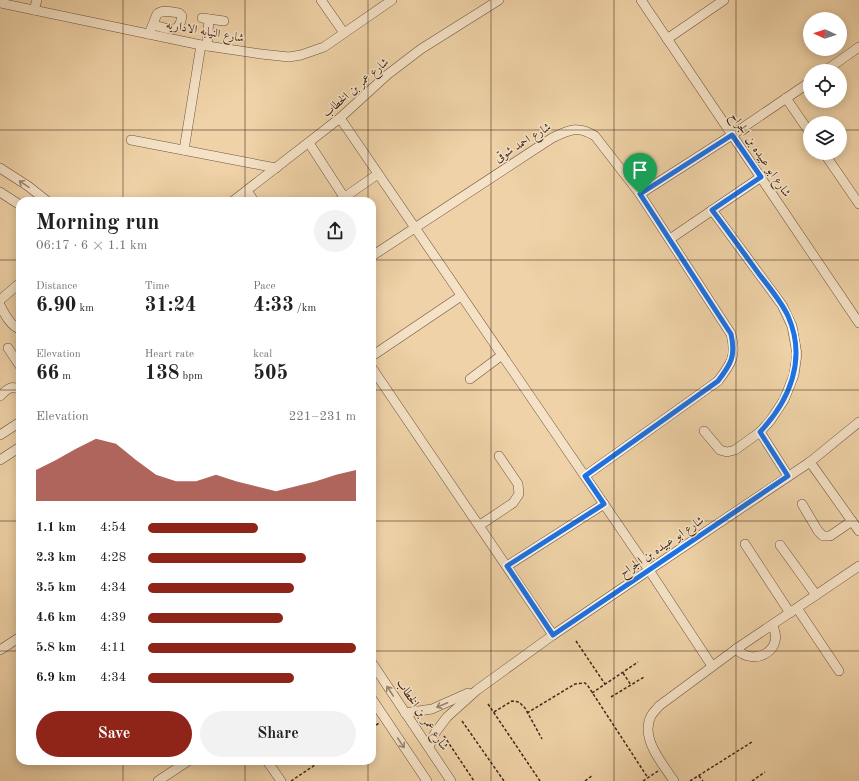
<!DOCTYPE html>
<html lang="en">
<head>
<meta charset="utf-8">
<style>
	:root { --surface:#fff; --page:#f2f2f2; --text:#202124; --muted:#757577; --accent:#8f2418 }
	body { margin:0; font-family:"Old Standard TT",Amiri,serif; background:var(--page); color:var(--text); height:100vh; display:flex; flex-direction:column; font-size:15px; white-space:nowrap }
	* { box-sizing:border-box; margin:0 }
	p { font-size:13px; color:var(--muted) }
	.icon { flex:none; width:22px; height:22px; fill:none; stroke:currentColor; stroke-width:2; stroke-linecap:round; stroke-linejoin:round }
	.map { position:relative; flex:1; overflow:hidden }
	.details { position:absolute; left:16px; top:197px; width:360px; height:568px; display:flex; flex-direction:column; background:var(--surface); border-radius:12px; box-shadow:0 2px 10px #0003 }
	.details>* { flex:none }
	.needle { width:26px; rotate:273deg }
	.buttons { position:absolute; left:803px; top:12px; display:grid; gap:8px }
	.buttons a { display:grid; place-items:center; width:44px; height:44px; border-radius:50%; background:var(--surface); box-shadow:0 2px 10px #0003; font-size:20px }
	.pin { position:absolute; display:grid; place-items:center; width:34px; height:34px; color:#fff; margin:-41px -17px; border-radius:50% 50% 50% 0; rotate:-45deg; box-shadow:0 0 4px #0007 }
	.pin .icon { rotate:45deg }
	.round { display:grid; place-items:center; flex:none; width:42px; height:42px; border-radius:21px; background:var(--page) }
	.headline { display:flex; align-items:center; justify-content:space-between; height:68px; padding:0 20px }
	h1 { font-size:22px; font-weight:600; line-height:30px }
	.metrics { display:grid; grid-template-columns:repeat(3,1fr); gap:6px; height:68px; padding:4px 20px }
	.metrics div { display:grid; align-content:center }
	.metrics b { font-size:20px; font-weight:600 }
	.metrics small { font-size:11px; font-weight:400 }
	.metrics p { font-size:11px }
	.chart { height:112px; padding:8px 20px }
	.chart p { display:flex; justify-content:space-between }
	.chart svg { width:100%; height:72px; margin-top:4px; fill:var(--accent); opacity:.7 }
	.action { display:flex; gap:8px; margin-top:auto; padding:8px 20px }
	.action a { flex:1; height:46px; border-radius:24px; background:var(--accent); color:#fff; font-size:16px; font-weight:600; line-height:46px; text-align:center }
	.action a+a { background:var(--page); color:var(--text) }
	ul { padding:0 20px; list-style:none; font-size:13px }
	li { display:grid; grid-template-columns:64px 48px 1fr; align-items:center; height:30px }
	li i { height:10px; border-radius:5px; background:var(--accent) }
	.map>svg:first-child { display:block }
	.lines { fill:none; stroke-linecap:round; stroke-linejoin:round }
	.minor-casing { stroke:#6c523f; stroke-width:10 }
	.path { stroke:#40271c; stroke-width:1.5; stroke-dasharray:3 2; stroke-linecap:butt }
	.minor { stroke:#f5e2c6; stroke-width:9 }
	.oneway { stroke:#9a8471 }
	.route-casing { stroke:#fff; stroke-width:8 }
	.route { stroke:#1a73e8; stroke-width:5 }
	.grid { fill:none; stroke:#40271c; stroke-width:1; stroke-opacity:0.55 }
	.labels { text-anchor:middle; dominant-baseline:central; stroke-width:3; stroke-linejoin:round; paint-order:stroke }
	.street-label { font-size:12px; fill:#40271c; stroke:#f5e2c6 }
</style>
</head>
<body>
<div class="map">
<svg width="859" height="781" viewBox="0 0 859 781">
	<rect width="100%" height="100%" fill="#efd2a7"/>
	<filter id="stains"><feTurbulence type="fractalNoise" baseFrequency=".005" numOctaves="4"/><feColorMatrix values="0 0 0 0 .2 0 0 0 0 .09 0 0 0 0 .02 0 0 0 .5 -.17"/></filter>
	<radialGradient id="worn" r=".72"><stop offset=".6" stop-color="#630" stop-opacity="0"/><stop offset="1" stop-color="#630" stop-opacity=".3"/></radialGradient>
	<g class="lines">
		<defs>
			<g id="minor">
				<path d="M321 0 344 33"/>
				<path d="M641 0 859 323"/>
				<path d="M0 3 201 45 261 54 289 57 301 55 324 47 392 0"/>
				<path d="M34 10 37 0"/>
				<path d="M202 18 224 21"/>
				<path d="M149 34 157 14C163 9 171 12 179 13L182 16C179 36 168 28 153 25"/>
				<path d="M667 39 724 0"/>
				<path d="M207 46 209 19"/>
				<path d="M825 71 859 47"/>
				<path d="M786 98 810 133"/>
				<path d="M340 118 649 570 712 666"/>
				<path d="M131 140 276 168"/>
				<path d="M309 143 344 197"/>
				<path d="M184 150 201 45"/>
				<path d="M824 153 859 204"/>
				<path d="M0 168 28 186 47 201"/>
				<path d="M247 191 254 201"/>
				<path d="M0 192 20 205"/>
				<path d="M640 194 732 135 810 82"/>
				<path d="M233 201 340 118 387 75 421 49 499 0"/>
				<path d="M339 201 378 174"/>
				<path d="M670 239 761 177"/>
				<path d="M372 256 552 138C569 130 578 125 595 136L640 194 731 334C737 356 731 364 718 381L585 476"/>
				<path d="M0 300 20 283"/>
				<path d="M0 305C4 313 11 327 20 329"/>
				<path d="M8 348 20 366"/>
				<path d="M372 356 461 296"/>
				<path d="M372 368 553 635"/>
				<path d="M470 379 502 355"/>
				<path d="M0 396C6 390 12 384 20 390"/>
				<path d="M704 431 720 450 727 452 735 450 760 432 770 421 784 400 794 375 797 354 792 326 782 305 712 210"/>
				<path d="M760 432 788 476"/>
				<path d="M0 435 20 422"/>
				<path d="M0 460 20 447"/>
				<path d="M810 462 859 531"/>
				<path d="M802 504 818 531 823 536H830L852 521"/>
				<path d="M480 525 513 503 519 494 518 484 499 456"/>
				<path d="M745 544 790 613"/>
				<path d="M780 545 816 595"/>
				<path d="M507 566 604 504"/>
				<path d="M797 608 839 671"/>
				<path d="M736 649C755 668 786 649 772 625"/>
				<path d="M0 650 20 637"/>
				<path d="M372 663 451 781"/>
				<path d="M372 699 427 781"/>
				<path d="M405 713 432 709 468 693"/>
				<path d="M429 747 435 733 447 717 477 690 553 635 649 570 810 462 859 422"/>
				<path d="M267 761 281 781"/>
				<path d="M158 781 188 761"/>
				<path d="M674 781C662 763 640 738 651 716 653 712 657 709 659 706L736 649 859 566"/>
			</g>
		</defs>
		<use href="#minor" class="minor-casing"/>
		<g class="path">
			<path d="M576 641 605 684"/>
			<path d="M623 673 631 685"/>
			<path d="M592 693 638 662"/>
			<path d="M611 697 644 677"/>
			<path d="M488 704 540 781"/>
			<path d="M494 712 512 701 519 702 525 708 542 739"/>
			<path d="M527 713 575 684 585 683 588 686 648 778"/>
			<path d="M462 721 504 781"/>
			<path d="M372 728 379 723"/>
			<path d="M444 736 474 781"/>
			<path d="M699 776 703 781"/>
			<path d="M291 781 321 761"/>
			<path d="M585 781 593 775"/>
			<path d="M643 781 658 771"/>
			<path d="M690 781 752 742"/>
			<path d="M752 781 765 772"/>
		</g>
		<use href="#minor" class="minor"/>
	</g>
	<defs><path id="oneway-shaft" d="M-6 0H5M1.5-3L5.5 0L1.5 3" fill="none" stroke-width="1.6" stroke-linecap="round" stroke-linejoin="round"/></defs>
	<g class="oneway">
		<use href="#oneway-shaft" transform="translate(24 184) rotate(-146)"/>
		<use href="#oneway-shaft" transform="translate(390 691) rotate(-123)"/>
		<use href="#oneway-shaft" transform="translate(442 705) rotate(157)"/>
		<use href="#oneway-shaft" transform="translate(401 743) rotate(56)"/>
	</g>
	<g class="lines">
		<defs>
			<path id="route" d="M732 135 761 177 712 210C728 231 743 252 759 274 769 287 781 301 788 316 807 359 790 400 760 432L788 476 553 635 507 566 604 504 585 476 718 381C731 364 736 356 731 334L640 194Z"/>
		</defs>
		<use href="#route" class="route-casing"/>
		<use href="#route" class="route"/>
	</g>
	<path class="grid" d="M123 0V201M245 0V201M368 0V201M491 0V781M614 0V781M736 0V781M0 130H810M840 130H859M0 260H20M372 260H859M0 390H20M372 390H859M0 521H20M372 521H859M0 651H20M372 651H859M123 761V781M245 761V781M368 761V781"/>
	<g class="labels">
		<g class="street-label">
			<text transform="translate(205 32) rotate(10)">شارع النيابه الاداريه</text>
			<text transform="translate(356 88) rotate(-41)">شارع عمر بن الخطاب</text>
			<text transform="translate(523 143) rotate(-32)">شارع احمد شوقى</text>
			<text transform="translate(760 155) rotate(56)">شارع ابو عبيده بن الجراح</text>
			<text transform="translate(662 547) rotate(-34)">شارع ابو عبيده بن الجراح</text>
			<text transform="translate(422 715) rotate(56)">شارع عمر بن الخطاب</text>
		</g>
	</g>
	<rect width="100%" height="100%" filter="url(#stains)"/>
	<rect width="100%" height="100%" fill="url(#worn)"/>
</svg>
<div class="buttons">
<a><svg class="needle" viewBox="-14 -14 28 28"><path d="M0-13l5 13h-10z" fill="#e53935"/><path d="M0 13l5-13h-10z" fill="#757577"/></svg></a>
<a><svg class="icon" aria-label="locate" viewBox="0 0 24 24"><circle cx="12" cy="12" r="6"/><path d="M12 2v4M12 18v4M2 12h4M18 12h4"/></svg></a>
<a><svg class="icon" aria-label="layers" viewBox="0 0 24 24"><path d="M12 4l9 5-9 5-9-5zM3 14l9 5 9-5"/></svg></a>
</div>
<div class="pin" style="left:640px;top:194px;background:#1e9e55"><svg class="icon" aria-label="arrive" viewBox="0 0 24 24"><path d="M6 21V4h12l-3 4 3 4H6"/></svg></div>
<section class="details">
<div class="headline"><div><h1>Morning run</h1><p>06:17 · 6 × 1.1 km</p></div><a class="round"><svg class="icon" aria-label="share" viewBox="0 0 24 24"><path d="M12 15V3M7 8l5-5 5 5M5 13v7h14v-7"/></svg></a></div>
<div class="metrics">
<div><p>Distance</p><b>6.90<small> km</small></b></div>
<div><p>Time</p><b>31:24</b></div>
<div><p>Pace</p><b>4:33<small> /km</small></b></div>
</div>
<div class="metrics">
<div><p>Elevation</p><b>66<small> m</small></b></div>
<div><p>Heart rate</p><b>138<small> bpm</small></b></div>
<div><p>kcal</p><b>505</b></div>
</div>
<div class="chart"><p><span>Elevation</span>221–231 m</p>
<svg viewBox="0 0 160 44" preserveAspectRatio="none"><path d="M0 44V25L10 19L20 12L30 6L40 9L50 19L60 28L70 32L80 32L90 28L100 32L110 35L120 38L130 35L140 32L150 28L160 25V44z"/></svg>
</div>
<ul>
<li><b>1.1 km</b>4:54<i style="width:53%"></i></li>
<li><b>2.3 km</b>4:28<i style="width:76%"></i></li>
<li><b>3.5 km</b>4:34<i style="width:70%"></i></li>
<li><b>4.6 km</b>4:39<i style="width:65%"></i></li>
<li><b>5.8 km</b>4:11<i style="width:100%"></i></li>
<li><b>6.9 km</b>4:34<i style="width:70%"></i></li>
</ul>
<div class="action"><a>Save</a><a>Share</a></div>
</section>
</div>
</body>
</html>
